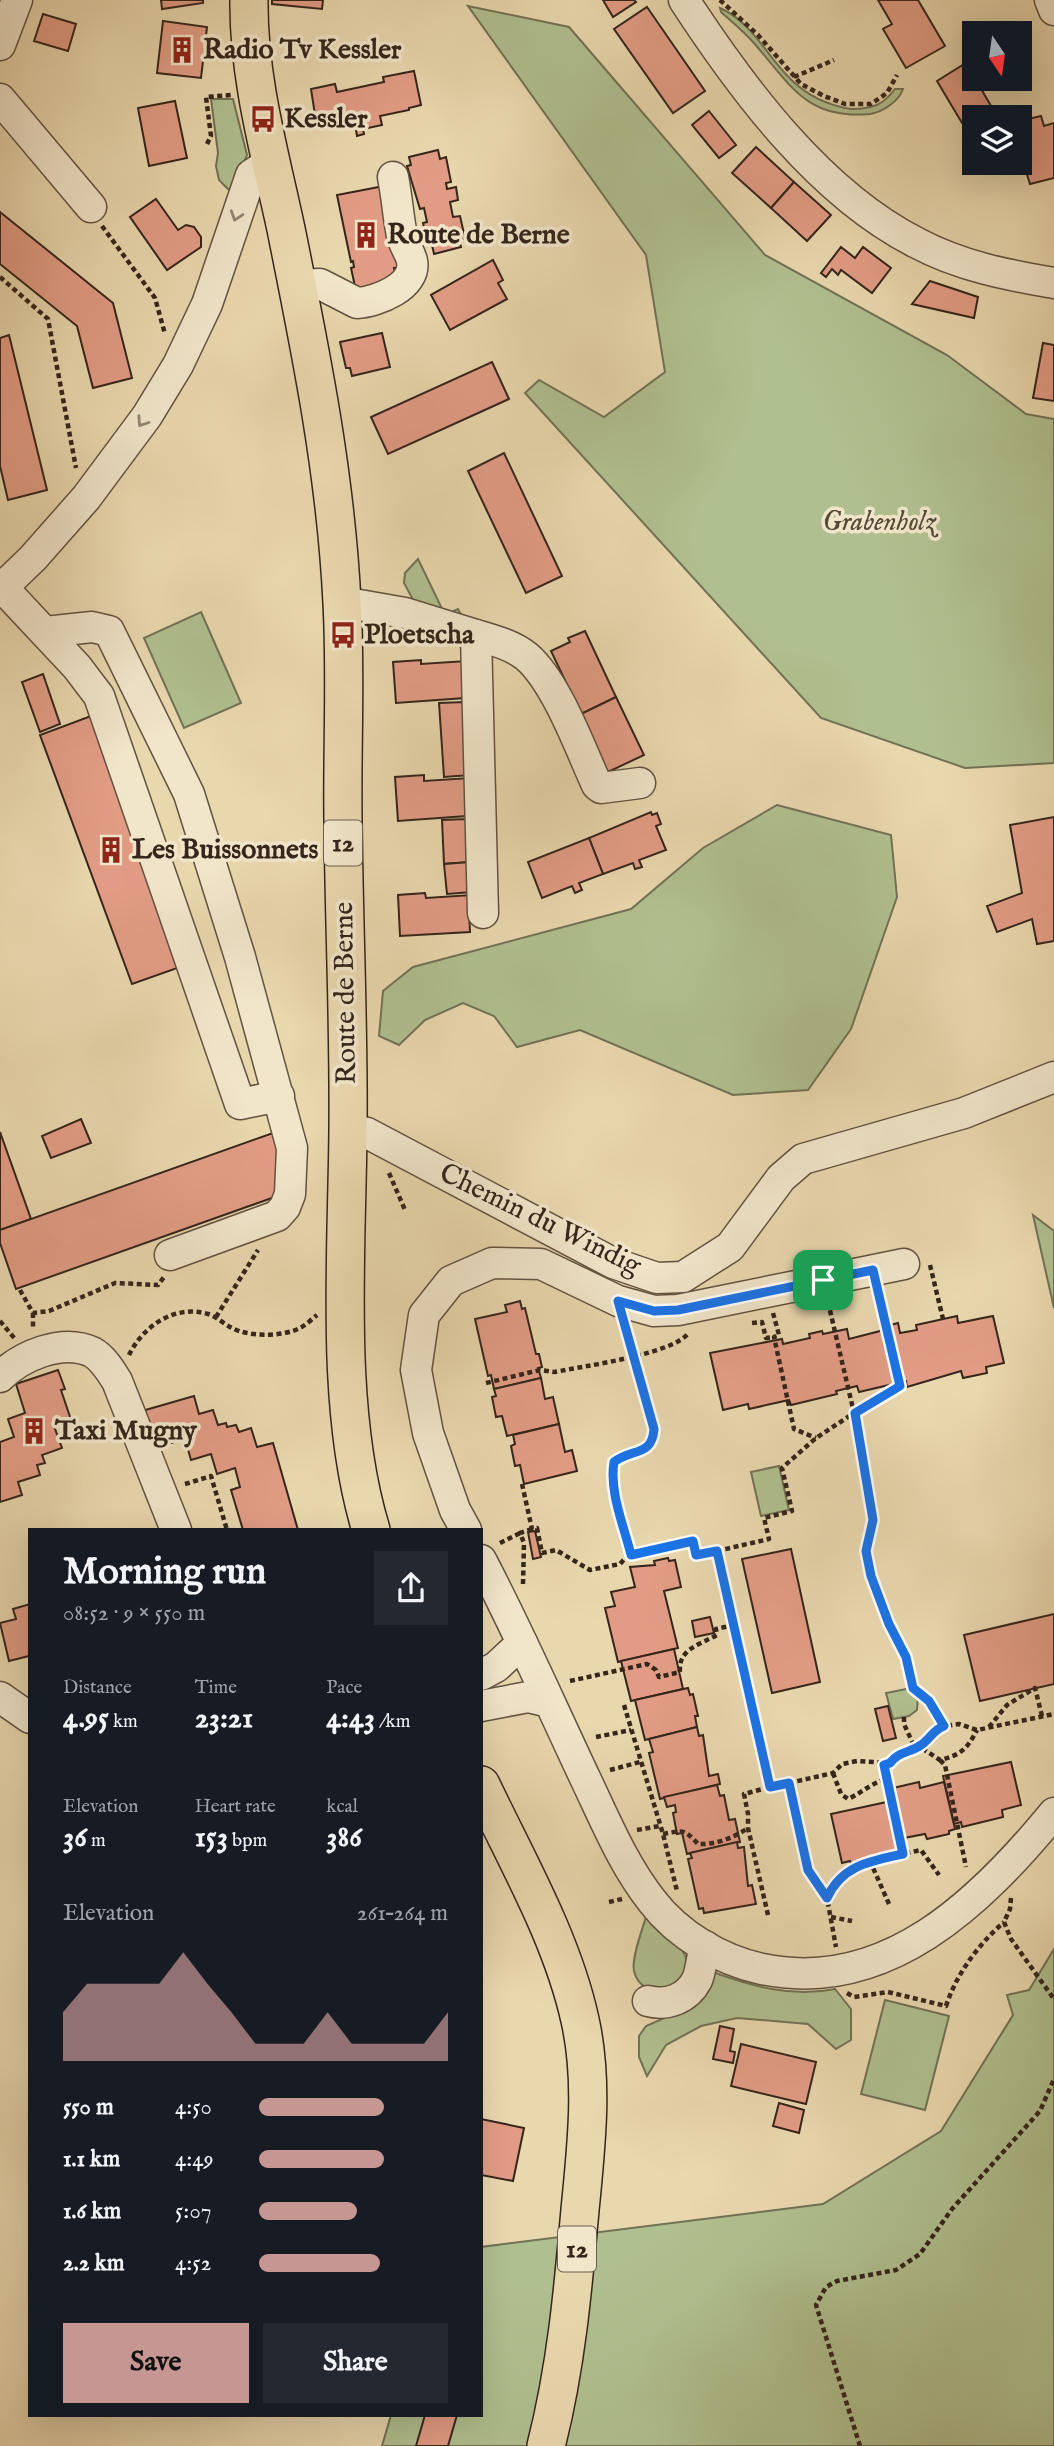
<!DOCTYPE html>
<html lang="en">
<head>
<meta charset="utf-8">
<style>
	:root { --surface:#171b24; --page:#242831; --text:#f1f3f6; --muted:#9ea1a6; --accent:#c59692 }
	body { margin:0; font-family:"IM FELL English",serif; background:var(--page); color:var(--text); height:100vh; display:flex; flex-direction:column; font-size:26px; white-space:nowrap }
	* { box-sizing:border-box; margin:0 }
	p { font-size:23px; color:var(--muted) }
	.icon { flex:none; width:38px; height:38px; fill:none; stroke:currentColor; stroke-width:2; stroke-linecap:round; stroke-linejoin:round }
	.map { position:relative; flex:1; overflow:hidden }
	.side { position:absolute; left:28px; top:1528px; width:455px; height:889px; display:flex; flex-direction:column; background:var(--surface); border-radius:0px; box-shadow:0 7px 28px #0002 }
	.side>* { flex:none }
	.needle { width:46px; rotate:167deg }
	.controls { position:absolute; left:962px; top:21px; display:grid; gap:14px }
	.controls a { display:grid; place-items:center; width:70px; height:70px; border-radius:0px; background:var(--surface); box-shadow:0 7px 28px #0002; font-size:35px }
	.pin { position:absolute; display:grid; place-items:center; width:60px; height:60px; color:#fff; margin:-30px; border-radius:14px; box-shadow:0 4px 10px #0006 }
	.round { display:grid; place-items:center; flex:none; width:74px; height:74px; border-radius:0px; background:var(--page) }
	.head { display:flex; align-items:center; justify-content:space-between; height:119px; padding:0 35px }
	h1 { font-size:38px; font-weight:700; line-height:52px }
	.figures { display:grid; grid-template-columns:repeat(3,1fr); gap:10px; height:119px; padding:7px 35px }
	.figures div { display:grid; align-content:center }
	.figures b { font-size:30px; font-weight:700 }
	.figures small { font-size:19px; font-weight:400 }
	.figures p { font-size:19px }
	.chart { height:196px; padding:14px 35px }
	.chart p { display:flex; justify-content:space-between }
	.chart svg { width:100%; height:126px; margin-top:7px; fill:var(--accent); opacity:.7 }
	.cta { display:flex; gap:14px; margin-top:auto; padding:14px 35px }
	.cta a { flex:1; height:80px; border-radius:0px; background:var(--accent); color:#111; font-size:28px; font-weight:700; line-height:80px; text-align:center }
	.cta a+a { background:var(--page); color:var(--text) }
	ul { padding:0 35px; list-style:none; font-size:23px }
	li { display:grid; grid-template-columns:112px 84px 1fr; align-items:center; height:52px }
	li i { height:18px; border-radius:9px; background:var(--accent) }
	.map>svg:first-child { display:block }
	.green { fill:#b0bf8f; stroke:#727255; stroke-width:2 }
	.building { fill:#e29c85; stroke:#35251b; stroke-width:2 }
	.lines { fill:none; stroke-linecap:round; stroke-linejoin:round }
	.minor-casing { stroke:#625240; stroke-width:33 }
	.major-casing { stroke:#35251b; stroke-width:40 }
	.path { stroke:#35251b; stroke-width:4.5; stroke-dasharray:5 3.5; stroke-linecap:butt }
	.minor { stroke:#f1e5ca; stroke-width:30 }
	.major { stroke:#e9d7ae; stroke-width:37 }
	.oneway { stroke:#938572 }
	.route-casing { stroke:#fff; stroke-width:14 }
	.route { stroke:#1a73e8; stroke-width:9 }
	.labels { text-anchor:middle; dominant-baseline:central; stroke-width:7; stroke-linejoin:round; paint-order:stroke }
	.shield { fill:#f1e5ca; stroke:#6d5f50; stroke-width:2 }
	.shield-label { font-size:26px; font-weight:bold; fill:#35251b }
	.poi-label { font-size:28px; font-weight:bold; fill:#35251b; stroke:#f1e5ca; text-anchor:start }
	.park-label { font-size:28px; font-style:italic; fill:#544c38; stroke:#f1e5ca }
	.street-label { font-size:28px; fill:#35251b; stroke:#f1e5ca }
</style>
</head>
<body>
<div class="map">
<svg width="1054" height="2446" viewBox="0 0 1054 2446">
	<rect width="100%" height="100%" fill="#e9d7ae"/>
	<filter id="stains"><feTurbulence type="fractalNoise" baseFrequency=".00286" numOctaves="4"/><feColorMatrix values="0 0 0 0 .2 0 0 0 0 .09 0 0 0 0 .02 0 0 0 .5 -.17"/></filter>
	<radialGradient id="worn" r=".72"><stop offset=".6" stop-color="#630" stop-opacity="0"/><stop offset="1" stop-color="#630" stop-opacity=".3"/></radialGradient>
	<g class="green">
		<path d="M468 6 569 27 765 255 947 355 1026 414 1054 419V763L965 768 821 718 525 393 539 380 604 417 665 372 646 255Z"/>
		<path d="M720 8C764 27 774 84 828 103 837 106 845 109 854 109 874 108 883 105 895 89H903C899 101 883 112 870 114 806 120 790 84 753 42 743 31 732 22 721 12Z"/>
		<path d="M211 99H233L247 155 233 190 228 189 219 180 216 166 218 153Z"/>
		<path d="M418 559 445 615 458 609 465 622 418 609 404 583 405 573Z"/>
		<path d="M201 612 241 703 184 728 144 638Z"/>
		<path d="M777 805 891 835 897 897 851 1029 808 1090 733 1095 580 1030 517 1047 494 1016 463 1003 425 1020 399 1045 379 1036 383 991 413 967 631 909 703 848Z"/>
		<path d="M1033 1215 1054 1231V1308Z"/>
		<path d="M779 1466 789 1510 761 1516 751 1472Z"/>
		<path d="M906 1689 918 1696 917 1710 909 1716 893 1719 886 1693Z"/>
		<path d="M647 1914C659 1926 680 1941 686 1958 697 1991 642 2005 634 1971 631 1959 643 1927 647 1914Z"/>
		<path d="M1054 1949V2446H382L391 2415H481V2247L823 2204 941 2131 1013 2015 1007 1995 1029 1990Z"/>
		<path d="M710 1971C751 1986 792 1998 835 1989L851 2009V2040L836 2049 808 2024 737 2018 701 2026 666 2045 647 2076 639 2057V2036L646 2026 685 2009Z"/>
		<path d="M885 2000 949 2016 925 2110 861 2094Z"/>
	</g>
	<g class="building">
		<path d="M161 0H203V3L162 9Z"/>
		<path d="M272 0H323L322 9 272 4Z"/>
		<path d="M603 0H634L636 2 613 17Z"/>
		<path d="M878 0H918L945 46 906 68 883 29 892 24Z"/>
		<path d="M647 7 705 91 673 113 614 29Z"/>
		<path d="M43 14 76 24 68 51 34 41Z"/>
		<path d="M163 21 207 27 201 78 157 73Z"/>
		<path d="M1004 22 1012 28 1011 33H993L994 26Z"/>
		<path d="M966 63 991 106 962 123 937 81Z"/>
		<path d="M414 71 421 105 409 108V110L380 116 382 125 363 129 364 134 357 136 355 124 332 129 331 125 317 128 311 89 335 84 337 92 384 82 383 77Z"/>
		<path d="M175 101 187 158 149 166 138 108Z"/>
		<path d="M709 111 736 145 719 158 692 125Z"/>
		<path d="M1041 116 1044 126 1054 123V178L1030 184 1025 168 1013 171 1010 163H1020V121Z"/>
		<path d="M756 147 794 182 771 208 732 173Z"/>
		<path d="M438 150 440 159 446 157 451 182 446 183 447 189 456 187 458 200 450 202 453 217 460 216 465 238 459 240 461 247 434 254 432 245 428 246 423 223 427 222 424 208 420 209 407 166 411 165 409 157Z"/>
		<path d="M794 182 831 215 807 241 771 208Z"/>
		<path d="M384 186 385 221 391 250 396 249 400 267 394 268 397 282 356 291 351 268 354 267 353 261 351 262 337 195Z"/>
		<path d="M156 199 178 230 186 225 194 227 201 237V247L167 270 130 217Z"/>
		<path d="M0 212 113 303 132 378 93 388 77 326 0 264Z"/>
		<path d="M841 247 855 258 863 247 891 268 872 293 841 270 838 275 832 269 826 277 821 273Z"/>
		<path d="M493 260 503 280 498 283 507 299 450 330 431 295Z"/>
		<path d="M930 281 978 297 974 318 912 304Z"/>
		<path d="M382 333 390 367 352 376 350 368H346L340 342Z"/>
		<path d="M9 335 47 490 8 500 0 466V338Z"/>
		<path d="M1043 343 1054 345V401L1033 398Z"/>
		<path d="M492 362 509 399 388 454 371 417Z"/>
		<path d="M504 453 562 576 526 593 468 471Z"/>
		<path d="M585 631 616 697 581 714 551 651 570 642 568 638Z"/>
		<path d="M421 660V664L467 661 465 698 396 703 393 662Z"/>
		<path d="M43 674 60 724 40 732 22 682Z"/>
		<path d="M616 697 644 755 608 772 581 714Z"/>
		<path d="M465 702 470 775 444 777 439 703Z"/>
		<path d="M91 716 183 966 132 984 40 735Z"/>
		<path d="M424 775V781L470 778 467 816 398 821 395 777Z"/>
		<path d="M651 812 652 815 657 813 661 824 656 826 666 850 639 860 642 867 635 869 633 863 603 874 589 838Z"/>
		<path d="M1054 817V941L1037 944 1032 919 997 932 987 906 1022 893 1010 825Z"/>
		<path d="M467 819 470 862 444 864 442 820Z"/>
		<path d="M589 838 603 874 579 883 582 890 575 893 572 886 542 898 528 862Z"/>
		<path d="M470 862 472 892 447 894 444 864Z"/>
		<path d="M425 893 426 898 472 895 469 910 470 932 400 936 398 895Z"/>
		<path d="M81 1119 91 1143 51 1158 42 1136Z"/>
		<path d="M0 1132 31 1219 0 1230Z"/>
		<path d="M273 1133 287 1171 286 1193 16 1289 0 1243V1230Z"/>
		<path d="M520 1301 522 1309 525 1308 536 1354H539L542 1367 538 1368 541 1378 494 1389 491 1375 488 1376 475 1319 507 1312 505 1305Z"/>
		<path d="M957 1316 958 1323 993 1316 1004 1363 986 1367 987 1373 963 1378 961 1371 907 1387 906 1381 859 1392 857 1386 836 1391 837 1394 791 1405 789 1400 749 1409 748 1404 723 1410 710 1353 782 1339 783 1344 810 1338 809 1334 822 1331 823 1334 847 1329 849 1339 884 1330 883 1327 898 1323 900 1333 917 1330 916 1325Z"/>
		<path d="M58 1370 65 1389 61 1390 71 1420 54 1426 62 1448 42 1455 45 1463 37 1465 40 1475 18 1482 22 1495 0 1502V1442L14 1437 8 1419 25 1413 16 1384Z"/>
		<path d="M541 1378 545 1399 553 1397 559 1424 507 1436 502 1416 496 1417 492 1397 496 1396 494 1389Z"/>
		<path d="M194 1396 199 1414 213 1410 218 1425 226 1423 227 1427 236 1425 239 1432 251 1428 257 1447 273 1443 298 1530H243L231 1490 240 1487 235 1468 217 1474 211 1454 191 1460 185 1439 153 1448 142 1411Z"/>
		<path d="M559 1424 565 1452 572 1450 577 1471 524 1484 520 1465 515 1466 511 1446 515 1444 513 1435Z"/>
		<path d="M535 1531 541 1557 533 1559 528 1532Z"/>
		<path d="M791 1549 820 1682 772 1693 742 1559Z"/>
		<path d="M668 1558 669 1561 675 1560 681 1587 664 1591 678 1648 618 1662 605 1608 615 1606 611 1592 635 1587 630 1567 655 1565 654 1561Z"/>
		<path d="M30 1604V1658L29 1656 9 1661 0 1623 16 1619 13 1609Z"/>
		<path d="M1054 1614V1684L980 1701 964 1635Z"/>
		<path d="M710 1617 714 1633 695 1637 692 1621Z"/>
		<path d="M674 1649 683 1689 631 1701 621 1661Z"/>
		<path d="M688 1688 690 1695 693 1694 698 1716H695L697 1727 645 1740 635 1700Z"/>
		<path d="M888 1706 896 1738 883 1741 875 1709Z"/>
		<path d="M697 1727 699 1736 703 1735 709 1776 718 1774 720 1784 660 1799 649 1753 653 1752 649 1739Z"/>
		<path d="M1011 1762 1021 1805 1002 1810 1003 1817 962 1827 961 1822 954 1824 943 1776Z"/>
		<path d="M919 1782 920 1788 944 1782 955 1829 949 1831V1834L927 1839 925 1834 904 1838 893 1788Z"/>
		<path d="M717 1785 720 1796 724 1795 729 1820 735 1819 740 1842 687 1854 682 1833 677 1834 673 1813 676 1812 675 1805 667 1807 664 1797Z"/>
		<path d="M896 1800 907 1849 896 1851 897 1854 851 1864 850 1861 842 1863 831 1814Z"/>
		<path d="M737 1842 738 1848 744 1847 748 1886 752 1885 756 1904 704 1913 703 1908 699 1909 688 1859 692 1858 690 1853Z"/>
		<path d="M720 2026 734 2029 730 2051 735 2052 733 2063 713 2059Z"/>
		<path d="M741 2044 816 2062 806 2104 731 2086Z"/>
		<path d="M779 2103 804 2110 799 2133 773 2126Z"/>
		<path d="M481 2119 524 2128 513 2181 481 2175Z"/>
		<path d="M425 2415H457L448 2446H416Z"/>
	</g>
	<g class="lines">
		<defs>
			<g id="minor">
				<path d="M684 0C742 89 820 194 917 243 960 266 1007 275 1054 283"/>
				<path d="M1050 0 1054 10"/>
				<path d="M0 45 17 0"/>
				<path d="M0 99 91 207"/>
				<path d="M297 285 320 284 357 303C377 302 417 286 412 261 410 252 404 245 402 236 398 216 397 197 393 177"/>
				<path d="M3 588 77 667 99 696 240 1104 279 1096"/>
				<path d="M0 590 33 558 86 498 147 416 178 365 207 304 251 175 272 161"/>
				<path d="M342 602 405 613 476 635 483 913"/>
				<path d="M45 632 92 627 109 631 189 794 240 957 292 1148 290 1194 285 1207 277 1216 170 1255"/>
				<path d="M476 635C493 640 512 645 526 656 556 681 580 748 597 785L601 788 640 783"/>
				<path d="M348 1129 367 1133 613 1263 657 1278 683 1277 730 1247 781 1178 803 1159 964 1113 1054 1077"/>
				<path d="M0 1377C21 1356 62 1338 92 1352 103 1358 110 1370 117 1381L176 1530"/>
				<path d="M466 1530 455 1510 428 1433 416 1370 424 1315 451 1281 492 1263 541 1264 618 1301 654 1311 678 1310 904 1264"/>
				<path d="M481 1560C519 1632 551 1706 586 1780 606 1822 623 1864 652 1901 678 1935 720 1960 762 1969 886 1995 981 1902 1054 1813"/>
				<path d="M481 1675 496 1667 522 1643"/>
				<path d="M0 1697 30 1718"/>
				<path d="M481 1706 528 1697 549 1702"/>
				<path d="M648 2001C667 2006 687 1999 697 1980 701 1971 702 1956 705 1946"/>
			</g>
			<g id="major">
				<path d="M249 0C248 77 270 154 286 229 311 353 336 476 342 603 346 675 342 748 343 820 344 923 349 1026 348 1129 347 1255 334 1409 371 1530"/>
				<path d="M481 1785C517 1861 562 1938 580 2020 594 2082 586 2148 580 2210 573 2290 566 2368 546 2446"/>
			</g>
		</defs>
		<use href="#minor" class="minor-casing"/>
		<use href="#major" class="major-casing"/>
		<g class="path">
			<path d="M720 0 758 35 801 84 824 96 845 104H871L887 93 897 75"/>
			<path d="M794 77 834 60"/>
			<path d="M207 144 211 136 206 97 231 95"/>
			<path d="M102 226 155 298 165 334"/>
			<path d="M0 277 48 319 76 468"/>
			<path d="M389 1173 405 1210"/>
			<path d="M930 1265 943 1319"/>
			<path d="M20 1290 33 1313 49 1311 115 1283 158 1285 164 1277"/>
			<path d="M828 1302 854 1413 900 1386 878 1293"/>
			<path d="M33 1313V1329"/>
			<path d="M773 1313 779 1335 774 1337 794 1429 816 1438"/>
			<path d="M216 1317 258 1250"/>
			<path d="M0 1321 15 1339"/>
			<path d="M752 1323 762 1322 766 1338 774 1337"/>
			<path d="M626 1327 655 1429C652 1457 633 1448 614 1462 609 1492 624 1526 631 1555"/>
			<path d="M129 1355C143 1326 175 1304 208 1314 217 1317 224 1324 232 1328 249 1337 282 1337 300 1328 306 1325 312 1319 317 1315"/>
			<path d="M486 1383 540 1370 555 1372C583 1366 676 1354 689 1332"/>
			<path d="M185 1484 211 1476 227 1530"/>
			<path d="M522 1484 532 1529 537 1528 542 1553 556 1550 590 1570 620 1564 627 1556 693 1541 696 1555 717 1551 770 1787 789 1783 808 1870 827 1898 836 1947"/>
			<path d="M500 1543 520 1533"/>
			<path d="M717 1551 769 1539 764 1518 792 1511 782 1468 816 1438 854 1413 873 1520 866 1551 871 1576 889 1624 906 1657 913 1688 929 1701 944 1726 959 1724 977 1730 1054 1714"/>
			<path d="M523 1584 524 1543 520 1533 532 1529"/>
			<path d="M570 1681 647 1664 656 1670 659 1677 680 1672C678 1649 699 1645 717 1635L716 1629 734 1625"/>
			<path d="M624 1705 663 1834 677 1891"/>
			<path d="M904 1717V1724L915 1748"/>
			<path d="M989 1727 1007 1705 1035 1688 1042 1716"/>
			<path d="M596 1737 631 1730"/>
			<path d="M920 1747 936 1729 944 1726"/>
			<path d="M940 1760 945 1765 966 1867"/>
			<path d="M884 1765 903 1854 921 1850 939 1875"/>
			<path d="M610 1770 640 1762"/>
			<path d="M833 1773 841 1794 848 1799C863 1792 871 1783 887 1779"/>
			<path d="M789 1783 833 1773 842 1764 857 1761 890 1763 897 1754 920 1747 940 1760C961 1755 967 1749 977 1730"/>
			<path d="M637 1830 660 1826"/>
			<path d="M663 1834C684 1830 684 1829 698 1844 714 1845 734 1838 748 1828"/>
			<path d="M827 1898C836 1878 850 1870 870 1861"/>
			<path d="M1011 1898 1010 1909 1004 1922 1011 1939 1054 1999"/>
			<path d="M609 1902 622 1899"/>
			<path d="M889 1904 870 1861 903 1854"/>
			<path d="M768 1915 748 1828V1814L744 1794 770 1787"/>
			<path d="M831 1917 852 1921"/>
			<path d="M847 1993 854 1997 888 1992 946 2006C957 1973 978 1945 1004 1922"/>
			<path d="M860 2446 816 2305 826 2287 837 2281 896 2270 920 2254 952 2209 1040 2111 1054 2079"/>
		</g>
		<use href="#minor" class="minor"/>
		<use href="#major" class="major"/>
	</g>
	<defs><path id="oneway-chevron" d="M-2-3.5L2.5 0L-2 3.5" fill="none" stroke-width="1.6" stroke-linecap="round" stroke-linejoin="round" transform="scale(1.75)"/></defs>
	<g class="oneway">
		<use href="#oneway-chevron" transform="translate(236 216) rotate(108)"/>
		<use href="#oneway-chevron" transform="translate(142 422) rotate(124)"/>
	</g>
	<g class="lines">
		<defs>
			<path id="route" d="M873 1270 900 1386 855 1413 873 1520 866 1551 871 1576 889 1624 906 1657 913 1688 929 1701 944 1726C933 1730 930 1739 921 1745 910 1753 899 1751 890 1763L884 1765 903 1854C871 1861 842 1865 827 1898L808 1870 789 1783 770 1787 717 1551 696 1555 693 1541 631 1555C624 1526 609 1492 614 1462 632 1448 652 1457 654 1429L618 1301 654 1311 678 1310Z"/>
		</defs>
		<use href="#route" class="route-casing"/>
		<use href="#route" class="route"/>
	</g>
	<defs>
		<symbol id="building-bare" viewBox="-9 -9 18 18"><path d="M-4-6H4V6H1V3H-1V6H-4ZM-2.5-4.3h1.7v1.8h-1.7ZM.8-4.3h1.7v1.8H.8ZM-2.5-1h1.7V.8h-1.7ZM.8-1h1.7V.8H.8Z" fill="#8f2418" stroke="#f1e5ca" stroke-width="2.5" paint-order="stroke"/></symbol>
		<symbol id="bus-bare" viewBox="-9 -9 18 18"><path d="M-5-6H5V4H4V6H2V4H-2V6H-4V4H-5ZM-3.5-4V0h7V-4ZM-3.5 1.2v1.5H-2V1.2ZM2 1.2v1.5H3.5V1.2Z" fill="#8f2418" stroke="#f1e5ca" stroke-width="2.5" paint-order="stroke"/></symbol>
	</defs>
	<g fill-rule="evenodd">
		<use href="#building-bare" x="163" y="31" width="38" height="38"/>
		<use href="#bus-bare" x="244" y="100" width="38" height="38"/>
		<use href="#building-bare" x="347" y="216" width="38" height="38"/>
		<use href="#bus-bare" x="324" y="616" width="38" height="38"/>
		<use href="#building-bare" x="92" y="831" width="38" height="38"/>
		<use href="#building-bare" x="15" y="1412" width="38" height="38"/>
	</g>
	<g class="labels">
		<g class="shield">
			<rect x="324" y="820.5" width="38" height="45" rx="5"/>
			<rect x="558" y="2226.5" width="38" height="45" rx="5"/>
		</g>
		<g class="shield-label">
			<text x="343" y="843">12</text>
			<text x="577" y="2249">12</text>
		</g>
		<g class="poi-label">
			<text x="203" y="50">Radio Tv Kessler</text>
			<text x="284" y="119">Kessler</text>
			<text x="387" y="235">Route de Berne</text>
			<text x="364" y="635">Ploetscha</text>
			<text x="132" y="850">Les Buissonnets</text>
			<text x="55" y="1431">Taxi Mugny</text>
		</g>
		<g class="park-label">
			<text x="879" y="522">Grabenholz</text>
		</g>
		<g class="street-label">
			<text transform="translate(346 993) rotate(-91)">Route de Berne</text>
			<text transform="translate(540 1220) rotate(26)">Chemin du Windig</text>
		</g>
	</g>
	<rect width="100%" height="100%" filter="url(#stains)"/>
	<rect width="100%" height="100%" fill="url(#worn)"/>
</svg>
<div class="controls">
<a><svg class="needle" viewBox="-14 -14 28 28"><path d="M0-13l5 13h-10z" fill="#e53935"/><path d="M0 13l5-13h-10z" fill="#9ea1a6"/></svg></a>
<a><svg class="icon" aria-label="layers" viewBox="0 0 24 24"><path d="M12 4l9 5-9 5-9-5zM3 14l9 5 9-5"/></svg></a>
</div>
<div class="pin" style="left:823px;top:1280px;background:#1e9e55"><svg class="icon" aria-label="arrive" viewBox="0 0 24 24"><path d="M6 21V4h12l-3 4 3 4H6"/></svg></div>
<section class="side">
<div class="head"><div><h1>Morning run</h1><p>08:52 · 9 × 550 m</p></div><a class="round"><svg class="icon" aria-label="share" viewBox="0 0 24 24"><path d="M12 15V3M7 8l5-5 5 5M5 13v7h14v-7"/></svg></a></div>
<div class="figures">
<div><p>Distance</p><b>4.95<small> km</small></b></div>
<div><p>Time</p><b>23:21</b></div>
<div><p>Pace</p><b>4:43<small> /km</small></b></div>
</div>
<div class="figures">
<div><p>Elevation</p><b>36<small> m</small></b></div>
<div><p>Heart rate</p><b>153<small> bpm</small></b></div>
<div><p>kcal</p><b>386</b></div>
</div>
<div class="chart"><p><span>Elevation</span>261–264 m</p>
<svg viewBox="0 0 160 44" preserveAspectRatio="none"><path d="M0 44V27L10 17L20 17L30 17L40 17L50 6L60 17L70 27L80 38L90 38L100 38L110 27L120 38L130 38L140 38L150 38L160 27V44z"/></svg>
</div>
<ul>
<li><b>550 m</b>4:50<i style="width:66%"></i></li>
<li><b>1.1 km</b>4:49<i style="width:66%"></i></li>
<li><b>1.6 km</b>5:07<i style="width:52%"></i></li>
<li><b>2.2 km</b>4:52<i style="width:64%"></i></li>
</ul>
<div class="cta"><a>Save</a><a>Share</a></div>
</section>
</div>
</body>
</html>
